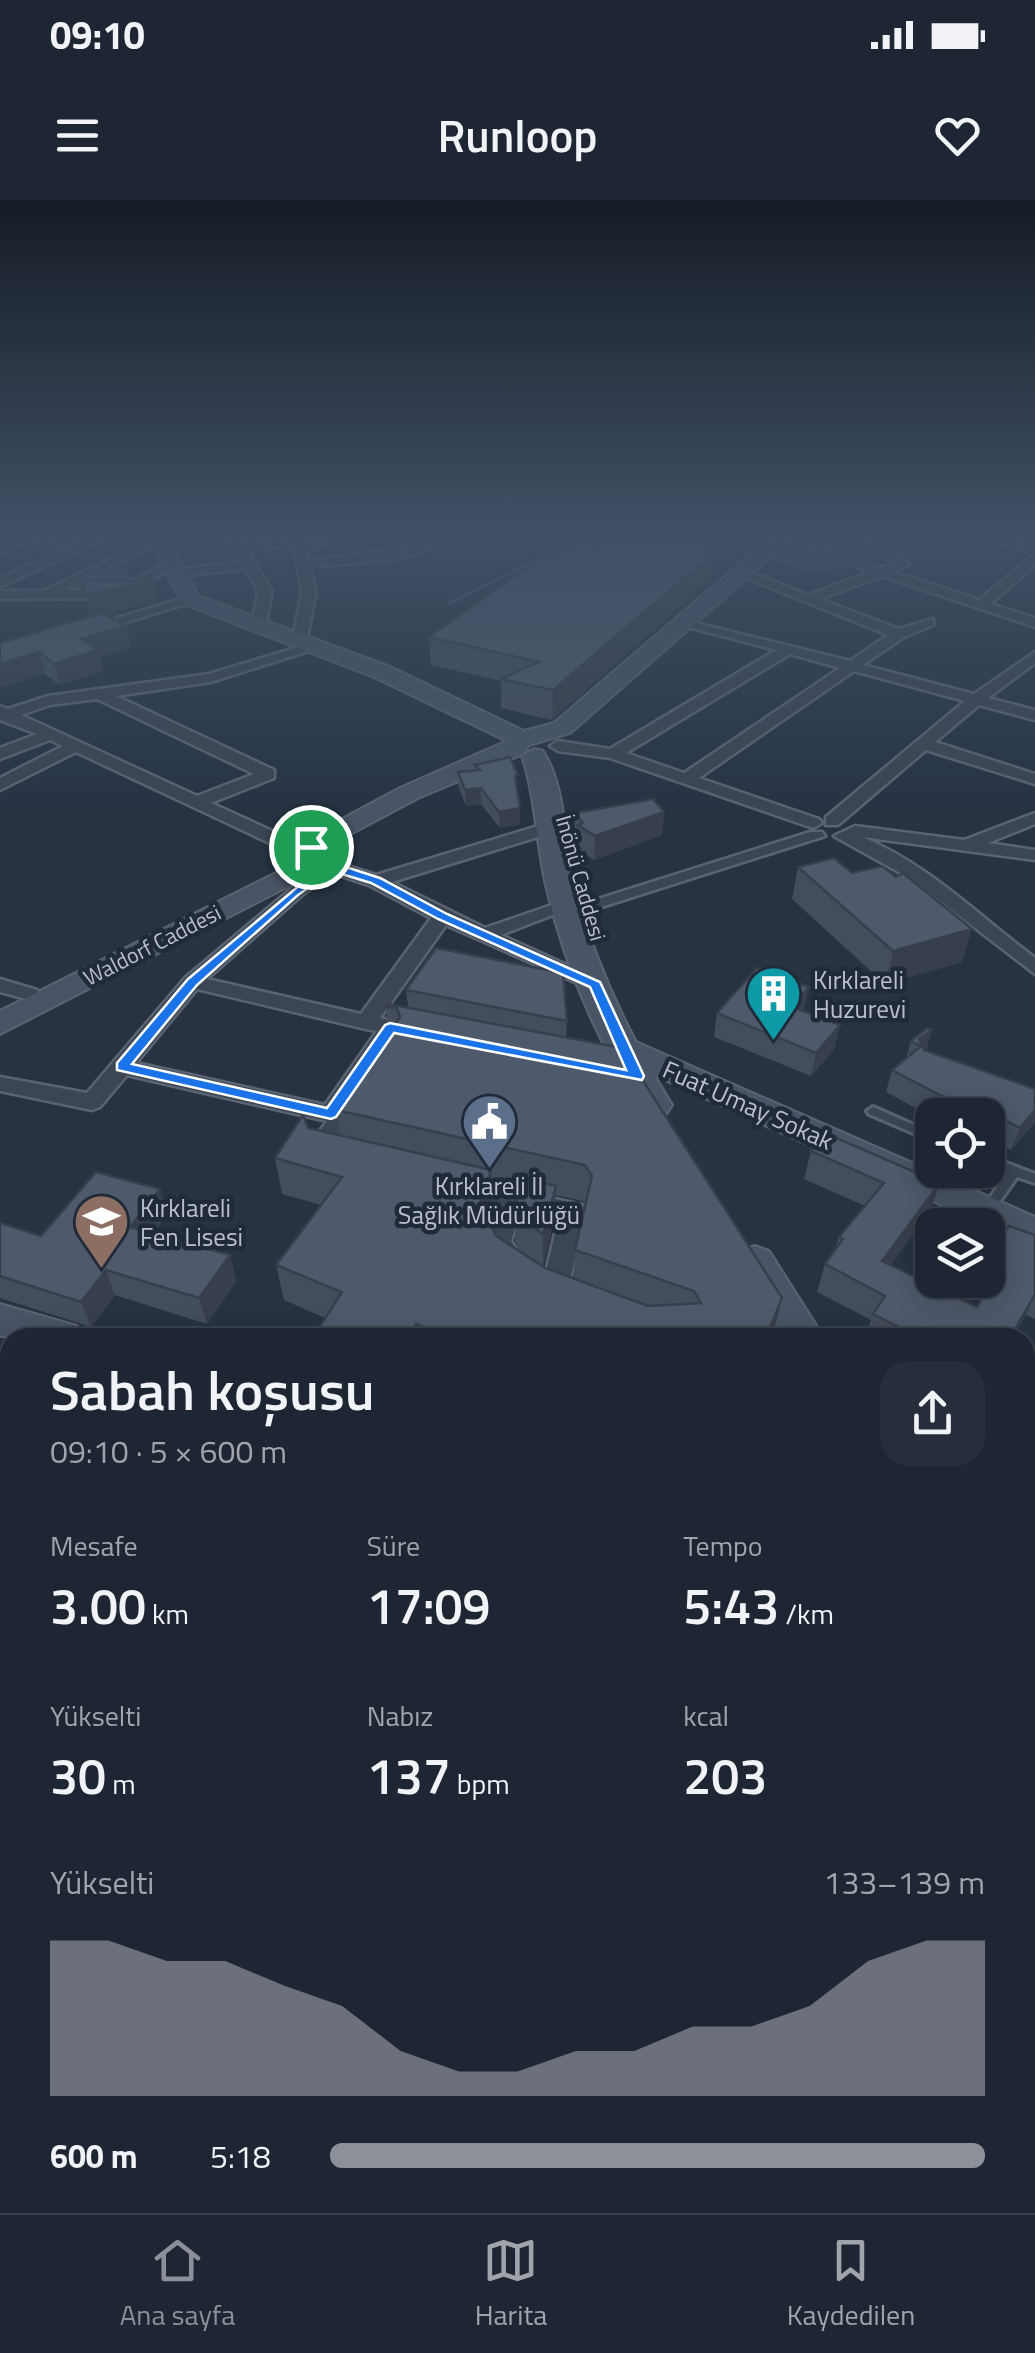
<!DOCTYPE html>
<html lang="tr">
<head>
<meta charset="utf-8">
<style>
	:root { --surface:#1d2632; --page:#252e3a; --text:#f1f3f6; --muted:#a0a5ac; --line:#3b434d; --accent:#8c9099 }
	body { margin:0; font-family:"Titillium Web",sans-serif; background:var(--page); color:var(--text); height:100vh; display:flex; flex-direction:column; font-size:38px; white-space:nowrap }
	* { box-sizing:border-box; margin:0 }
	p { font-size:32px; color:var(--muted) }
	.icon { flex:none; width:55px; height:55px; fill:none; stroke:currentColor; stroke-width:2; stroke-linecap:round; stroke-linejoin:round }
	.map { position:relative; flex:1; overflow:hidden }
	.side { position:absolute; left:0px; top:1128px; width:1035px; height:888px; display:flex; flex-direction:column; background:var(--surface); border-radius:30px 30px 0 0; box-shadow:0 5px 25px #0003,0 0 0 2px var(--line) }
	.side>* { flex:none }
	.controls { position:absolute; left:915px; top:898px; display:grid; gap:20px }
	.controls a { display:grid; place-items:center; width:90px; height:90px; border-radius:20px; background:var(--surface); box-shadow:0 5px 25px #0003,0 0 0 2px var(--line); font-size:50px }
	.pin { position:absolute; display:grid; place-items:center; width:85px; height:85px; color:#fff; margin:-42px; border:5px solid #fff; border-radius:50%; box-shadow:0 2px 10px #0007 }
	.round { display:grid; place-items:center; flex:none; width:105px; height:105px; border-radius:30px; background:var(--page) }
	.headline { display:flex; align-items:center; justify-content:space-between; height:170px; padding:0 50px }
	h1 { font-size:55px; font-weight:600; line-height:75px }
	.figures { display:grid; grid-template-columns:repeat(3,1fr); gap:15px; height:170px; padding:10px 50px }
	.figures div { display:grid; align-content:center }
	.figures b { font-size:50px; font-weight:600 }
	.figures small { font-size:28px; font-weight:400 }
	.figures p { font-size:28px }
	.chart { height:280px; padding:20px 50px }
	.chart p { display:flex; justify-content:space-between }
	.chart svg { width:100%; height:180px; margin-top:10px; fill:var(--accent); opacity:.7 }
	ul { padding:0 50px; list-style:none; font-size:32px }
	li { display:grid; grid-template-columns:160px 120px 1fr; align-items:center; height:75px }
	li i { height:25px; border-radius:12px; background:var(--accent) }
	.status { display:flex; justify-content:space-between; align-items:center; height:70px; padding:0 50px; background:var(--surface); direction:ltr }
	.status svg { height:28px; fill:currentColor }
	header { display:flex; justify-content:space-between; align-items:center; height:130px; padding:0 50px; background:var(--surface); font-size:45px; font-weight:600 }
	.dock { display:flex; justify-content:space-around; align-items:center; height:140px; border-top:2px solid var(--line); background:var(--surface); font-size:28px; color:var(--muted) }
	.dock a { display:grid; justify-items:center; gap:5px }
	.dock .selected { color:var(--accent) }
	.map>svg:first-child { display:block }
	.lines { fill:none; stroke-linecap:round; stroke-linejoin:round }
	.stream { stroke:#3d516c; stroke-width:4 }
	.lane-casing { stroke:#5a6370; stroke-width:6 }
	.street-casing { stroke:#5a6370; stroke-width:5 }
	.secondary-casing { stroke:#5a6370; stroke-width:4 }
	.lane { fill:#3b4553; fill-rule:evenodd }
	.street { fill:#3b4553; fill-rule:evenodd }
	.secondary { fill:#495466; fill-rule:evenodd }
	.wall { fill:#434d5d; fill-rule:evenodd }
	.shaded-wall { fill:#373f4c }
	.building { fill:#4e5a6c; stroke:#373f4c; stroke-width:2.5 }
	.route { fill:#1a73e8; stroke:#fff; stroke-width:2.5; fill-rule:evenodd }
	.labels { text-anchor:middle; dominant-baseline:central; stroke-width:9; stroke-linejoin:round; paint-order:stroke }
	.far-street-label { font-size:22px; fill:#b9c0cc; stroke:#202a38 }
	.poi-label { font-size:25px; fill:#b9c0cc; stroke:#202a38; text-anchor:start }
	.street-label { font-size:25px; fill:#b9c0cc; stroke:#202a38 }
</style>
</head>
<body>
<div class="status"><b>09:10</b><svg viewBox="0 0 49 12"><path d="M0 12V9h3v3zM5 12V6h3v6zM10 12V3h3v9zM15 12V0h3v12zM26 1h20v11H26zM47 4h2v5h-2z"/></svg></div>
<header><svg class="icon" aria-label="menu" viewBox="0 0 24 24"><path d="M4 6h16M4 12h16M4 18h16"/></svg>Runloop<svg class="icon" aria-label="heart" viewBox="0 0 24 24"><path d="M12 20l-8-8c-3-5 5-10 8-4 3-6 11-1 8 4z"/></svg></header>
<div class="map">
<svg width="1035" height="2013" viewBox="0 0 1035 2013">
	<rect width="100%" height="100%" fill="#273343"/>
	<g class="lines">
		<path class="stream" d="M450 403 597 328"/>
		<defs>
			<g id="lane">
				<path d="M873 907 932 933V941L869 914 867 911Z"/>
				<path d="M988 956 1035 974V983L1017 977 991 1014 987 1016 981 1011 1007 973 988 964Z"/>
			</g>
			<g id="street">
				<path d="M38 328H54L0 353V345Z"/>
				<path d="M110 328H126L0 387V378Z"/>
				<path d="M221 328H233L243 345 291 338 289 328H301L305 344 361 328H381L306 351 308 360 402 349 449 328H463C422 365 361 362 310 367L316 392 307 438 300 442 293 438 302 392 293 345 248 352 272 391 266 423 259 427 252 423 258 391 246 369 172 377 166 372 119 398 0 399V391H44L163 334 167 341 64 390H116L171 360 177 364 171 370 241 362Z"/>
				<path d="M730 328H753L792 339 786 343Z"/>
				<path d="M964 328H981L1035 348V365L990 404 1035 418V427L882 376 820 399 899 429 933 419V425L904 437 863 465 974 494 1035 452V463L988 498 1035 510V520L979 505 935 542 1035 574V584L926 550 838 625H826V617L965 501 854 471 699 578 819 619 822 623 813 628 610 558 558 551 550 546 558 541 610 549 776 450 688 427V421L850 461 888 435 744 377 755 374 808 395 870 372 815 351V345L882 368 895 363 843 338C859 330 898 350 909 364L894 372 979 400 1034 355ZM790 454 840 468 684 573 626 553Z"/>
				<path d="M186 397 198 400 91 433 79 430Z"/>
				<path d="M312 443 324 446 211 482 116 496 274 570V578L211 603 305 646V654H293L76 552 0 590V578L63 546 50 540 0 559V548L37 534 0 520V506L8 509 48 496 209 474ZM97 499 254 574 197 596 21 515 50 505Z"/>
				<path d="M1035 613V624L988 643 1035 650V660L862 637C928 664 979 716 1035 758V774L913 680 834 636 855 626 964 640Z"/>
				<path d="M548 623 557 628 554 632 392 682 485 728 566 700 576 706 810 632H822L825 636 592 710 585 712 576 706 501 735 602 781 605 785 595 791 446 725 380 818 429 829 432 834 421 841 396 835 360 889 368 896 335 944V949L345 957 342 963H324L311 954V943L327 921 127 875 100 907 92 910 0 891V877L87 893 185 778 316 668V660L322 658 376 675ZM332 673 369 685 431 718 361 814 207 779 301 696ZM197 789 366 829 377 831 325 905 136 863Z"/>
				<path d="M0 779 37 790 40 794 30 800 0 792Z"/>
				<path d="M460 978 582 1005 586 1011 568 1088 576 1097 572 1104C560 1108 547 1105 541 1093L559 1017 521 1009 511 1041 527 1067 523 1074H505L485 1041 497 1004 451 993 448 987 451 981Z"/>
				<path d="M0 1285 10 1289V1318L0 1314Z"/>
				<path d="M0 1549 10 1553V1590L0 1586Z"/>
				<path d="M1025 1616 1035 1621V1660L1025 1655Z"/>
				<path d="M1025 1803 1035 1807V1849L1025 1845Z"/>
				<path d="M0 1867 10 1871V1913L0 1909Z"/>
				<path d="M1025 1921 1035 1926V1974L1025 1969Z"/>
				<path d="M57 2005H101L103 2013H59Z"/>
				<path d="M668 2005H713L716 2013H671Z"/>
			</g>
			<g id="secondary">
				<path d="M141 328 165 331 198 396 390 467 524 531 554 523 752 353 798 328H823L766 361 570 533 529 545 523 554 418 598 311 655 301 653 297 647 301 641 400 588 507 541 374 477 184 404C166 380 161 351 141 328Z"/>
				<path d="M534 549 543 551C567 589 563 642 574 685 588 739 610 793 636 842L1035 1017V1047L654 875 672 905 667 913 655 916 643 913C599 844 564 765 546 685 536 642 536 598 522 556Z"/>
				<path d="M304 659 314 661 318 667 314 673 0 834V811Z"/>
				<path d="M755 1046 769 1051 824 1138H782L735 1061 741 1051Z"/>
				<path d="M0 1104 77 1126 82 1138 0 1136Z"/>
				<path d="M1025 1298 1035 1302V1346L1025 1342Z"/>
				<path d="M1035 1944V2010L1023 2013 1004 2005H1025V1948Z"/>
				<path d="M921 2005H1003L1000 2013H918Z"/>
			</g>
		</defs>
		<use href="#lane" class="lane-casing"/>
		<use href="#street" class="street-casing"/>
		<use href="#secondary" class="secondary-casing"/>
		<use href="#lane" class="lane"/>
		<use href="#street" class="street"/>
		<use href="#secondary" class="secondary"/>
	</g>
	<g class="wall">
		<path d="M47 328H104L48 352 22 347 20 340Z"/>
		<path d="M817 328H836L878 346 875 359 872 360 849 351 847 367 819 374 776 361 779 339 817 332Z"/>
		<path d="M707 345 706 347 715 375 552 520 501 508V481L431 465 429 437 557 358 591 346Z"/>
		<path d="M95 372H129L131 381 158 401 103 414 131 447 100 457 103 471 60 485 0 443 91 416 81 380 96 381Z"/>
		<path d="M475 565 518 590 520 624 500 628 481 604 466 606 459 588 458 572 475 571Z"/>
		<path d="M664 612 662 635 594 660 577 649V640L574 636 575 613Z"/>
		<path d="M798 667 962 762 885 784 792 699Z"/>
		<path d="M406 790 567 821 566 837 782 1098 772 1138H313L325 1118 284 1100 276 1065 321 1005 282 994 275 958 308 928 340 935 336 910 388 835 386 807H408ZM492 980 521 987 515 1007V1041L521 1053 496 1036 488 1019 492 1006ZM555 995 583 1001 585 1005 575 1050 574 1079 543 1067 554 1020Z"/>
		<path d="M804 811 840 825 834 849 811 876 714 837 717 813Z"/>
		<path d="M911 841 926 850 1035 889V922L1011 950 988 938V915H932V917L886 892 892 870 906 858Z"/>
		<path d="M811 951 940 983 930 1011 891 1065 977 1107 984 1095 975 1091 979 1080H988V1060L1035 1035V1119L1026 1115 1013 1138H865L871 1120 817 1092 825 1064 835 1050 839 1037 865 1006 804 979Z"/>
		<path d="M160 989 167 1015 153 1033 230 1055 236 1081 207 1124 115 1095 91 1127 0 1098V1023L41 1036Z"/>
		<path d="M1025 1647 1035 1653V1799L1025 1791Z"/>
	</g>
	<g class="shaded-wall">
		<path d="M87 328H104L48 352 46 346Z"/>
		<path d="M700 328H709L707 345 679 368 681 342Z"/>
		<path d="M850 345 847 367 819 374 823 352Z"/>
		<path d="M878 346 875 359 872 360 874 347Z"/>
		<path d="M718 349 715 375 552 520 553 490Z"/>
		<path d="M154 381 158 401 91 416 86 395Z"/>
		<path d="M127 426 131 447 100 457 103 471 60 485 54 464 81 439Z"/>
		<path d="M39 452 45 474 0 488V464Z"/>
		<path d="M481 588V604L466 606 465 590Z"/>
		<path d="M520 608V624L500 628 499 612Z"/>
		<path d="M664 612 662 635 594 660 595 636Z"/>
		<path d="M972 729 962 762 885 784 893 751Z"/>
		<path d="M809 787 804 810 788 830 792 807Z"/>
		<path d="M840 825 834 849 811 876 816 853Z"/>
		<path d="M932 830 926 852 921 846 919 839Z"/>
		<path d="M961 898 955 915H952L957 902Z"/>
		<path d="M1035 910V922L1011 950 1020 928Z"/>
		<path d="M491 970 492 1006 481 1040 480 1004Z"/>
		<path d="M940 983 930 1011 874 1089 882 1061Z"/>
		<path d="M556 986 554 1020 543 1068V1034Z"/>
		<path d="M160 989 167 1015 139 1052 130 1027Z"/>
		<path d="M230 1055 236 1081 207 1124 199 1098Z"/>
		<path d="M106 1070 115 1095 91 1127 81 1102Z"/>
		<path d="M1035 1094 1026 1115 1013 1138H1010Z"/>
		<path d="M782 1098 772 1138H766Z"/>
		<path d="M416 1124 417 1138H409Z"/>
	</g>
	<g class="building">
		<path d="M47 328H87L46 346 20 340Z"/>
		<path d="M615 328H700L681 342 718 349 553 490 501 479 539 462 429 437 544 356 557 358 578 344 591 346Z"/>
		<path d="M797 328H806L850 345 823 352 779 339Z"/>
		<path d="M825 328H836L878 346 874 347Z"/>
		<path d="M112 362 129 372H95Z"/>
		<path d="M81 380 154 381 86 395Z"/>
		<path d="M102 413 127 426 81 439 98 450 54 464 39 452 0 464V443Z"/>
		<path d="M510 557 518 575 515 576 520 608 499 612 481 588 465 590 458 572 480 570 475 565Z"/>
		<path d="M653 599 664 612 595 636 578 625 583 623 575 613Z"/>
		<path d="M834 658 852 673 882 666 896 677 903 673 972 729 893 751 798 667Z"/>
		<path d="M436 748 563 773 567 821 406 790Z"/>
		<path d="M757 768 809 787 792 807 840 825 816 853 717 813Z"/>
		<path d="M388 804 622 848 782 1098 766 1138H452L416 1124 409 1138 313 1137 342 1092 276 1065 342 977 275 958 303 915 308 928 491 970 480 1004 496 1036 545 1068 648 1106 701 1103 694 1091 575 1050 592 976 585 965 336 910 400 817 397 808 386 807Z"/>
		<path d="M927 828 932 830 919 839 924 850 1035 889V910L1020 928 961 898 957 902 940 895 892 870 921 846 911 841Z"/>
		<path d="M825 933 940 983 882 1061 977 1107 1000 1070 988 1064V1060L1009 1026 1035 1035V1094L1010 1138H921L873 1114 885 1096 825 1064 843 1039 839 1037 884 983 811 951Z"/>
		<path d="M96 972 160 989 130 1027 230 1055 199 1098 106 1070 81 1102 0 1076V1023L41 1036Z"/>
		<path d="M524 979 556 986 543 1034 522 1020 515 1007Z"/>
		<path d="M1025 1647 1035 1653V1771L1025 1764Z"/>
	</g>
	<linearGradient id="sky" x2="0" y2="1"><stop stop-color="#151c25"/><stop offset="0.54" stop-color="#415066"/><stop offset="1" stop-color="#415066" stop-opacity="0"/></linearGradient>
	<rect width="1035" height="610" fill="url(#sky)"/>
	<path class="route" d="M311 644 330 649 334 658 330 662 380 678 447 714 600 782 644 876 642 880 394 833 336 917 331 919 117 870V863L188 779 320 668 304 671 285 660 290 649ZM311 651 322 657 306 663 297 659 299 654ZM332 671 371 683 438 719 590 787 626 870 390 823 385 825 327 908 132 864 197 785 298 695Z"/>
	<defs>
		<symbol id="building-pin" viewBox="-11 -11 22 30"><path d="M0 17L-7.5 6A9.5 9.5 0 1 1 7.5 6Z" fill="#0f9aa8" stroke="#202a38"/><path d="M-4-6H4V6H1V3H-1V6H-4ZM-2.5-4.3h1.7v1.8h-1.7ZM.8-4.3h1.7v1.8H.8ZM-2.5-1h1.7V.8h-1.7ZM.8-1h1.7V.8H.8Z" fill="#fff"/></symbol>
		<symbol id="civic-pin" viewBox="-11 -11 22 30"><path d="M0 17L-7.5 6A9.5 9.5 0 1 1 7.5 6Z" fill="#5c6f8a" stroke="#202a38"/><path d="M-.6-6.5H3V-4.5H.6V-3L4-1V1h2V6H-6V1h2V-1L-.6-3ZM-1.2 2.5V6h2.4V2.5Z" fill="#fff"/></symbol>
		<symbol id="school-pin" viewBox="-11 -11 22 30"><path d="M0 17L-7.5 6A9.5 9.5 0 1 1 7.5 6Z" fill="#8d6e63" stroke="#202a38"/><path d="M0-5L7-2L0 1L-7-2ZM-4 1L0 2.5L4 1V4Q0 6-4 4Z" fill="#fff"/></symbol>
	</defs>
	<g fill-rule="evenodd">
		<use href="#building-pin" x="742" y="762" width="63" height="86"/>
		<use href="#civic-pin" x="458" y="890" width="63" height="86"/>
		<use href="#school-pin" x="70" y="990" width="63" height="86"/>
	</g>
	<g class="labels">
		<g class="far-street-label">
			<text transform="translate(581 678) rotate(74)">İnönü Caddesi</text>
			<text transform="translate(152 745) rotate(-27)">Waldorf Caddesi</text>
		</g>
		<g class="poi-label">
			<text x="813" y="780">Kırklareli<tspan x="813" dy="29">Huzurevi</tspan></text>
			<text x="489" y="986" text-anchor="middle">Kırklareli İl<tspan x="489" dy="29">Sağlık Müdürlüğü</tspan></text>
			<text x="140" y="1008">Kırklareli<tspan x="140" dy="29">Fen Lisesi</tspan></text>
		</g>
		<g class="street-label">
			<text transform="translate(748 905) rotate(24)">Fuat Umay Sokak</text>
		</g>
	</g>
</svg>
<div class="controls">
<a><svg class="icon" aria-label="locate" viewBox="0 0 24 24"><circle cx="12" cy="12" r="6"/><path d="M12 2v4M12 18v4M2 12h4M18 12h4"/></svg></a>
<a><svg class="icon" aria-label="layers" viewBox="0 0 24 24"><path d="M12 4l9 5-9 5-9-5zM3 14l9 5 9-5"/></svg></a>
</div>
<div class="pin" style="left:311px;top:647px;background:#1e9e55"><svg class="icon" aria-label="arrive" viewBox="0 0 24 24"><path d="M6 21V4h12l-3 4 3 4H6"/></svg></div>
<section class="side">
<div class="headline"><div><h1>Sabah koşusu</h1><p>09:10 · 5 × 600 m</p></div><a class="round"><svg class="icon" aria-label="share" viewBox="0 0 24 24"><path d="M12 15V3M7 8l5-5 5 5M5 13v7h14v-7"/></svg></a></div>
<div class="figures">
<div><p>Mesafe</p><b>3.00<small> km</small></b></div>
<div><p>Süre</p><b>17:09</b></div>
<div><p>Tempo</p><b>5:43<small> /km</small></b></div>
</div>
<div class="figures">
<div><p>Yükselti</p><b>30<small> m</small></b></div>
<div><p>Nabız</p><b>137<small> bpm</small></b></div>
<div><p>kcal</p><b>203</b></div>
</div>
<div class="chart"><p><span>Yükselti</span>133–139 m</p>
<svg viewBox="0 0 160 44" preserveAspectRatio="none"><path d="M0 44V6L10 6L20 11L30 11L40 17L50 22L60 33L70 38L80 38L90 33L100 33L110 27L120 27L130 22L140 11L150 6L160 6V44z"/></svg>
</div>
<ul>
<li><b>600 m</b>5:18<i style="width:100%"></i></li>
</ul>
</section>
</div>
<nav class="dock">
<a class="selected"><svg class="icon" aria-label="home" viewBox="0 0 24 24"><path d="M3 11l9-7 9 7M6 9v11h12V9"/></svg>Ana sayfa</a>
<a><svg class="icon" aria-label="map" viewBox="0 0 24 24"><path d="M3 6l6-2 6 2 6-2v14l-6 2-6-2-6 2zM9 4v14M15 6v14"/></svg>Harita</a>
<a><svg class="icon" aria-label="saved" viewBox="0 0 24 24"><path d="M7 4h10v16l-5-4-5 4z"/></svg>Kaydedilen</a>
</nav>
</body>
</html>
